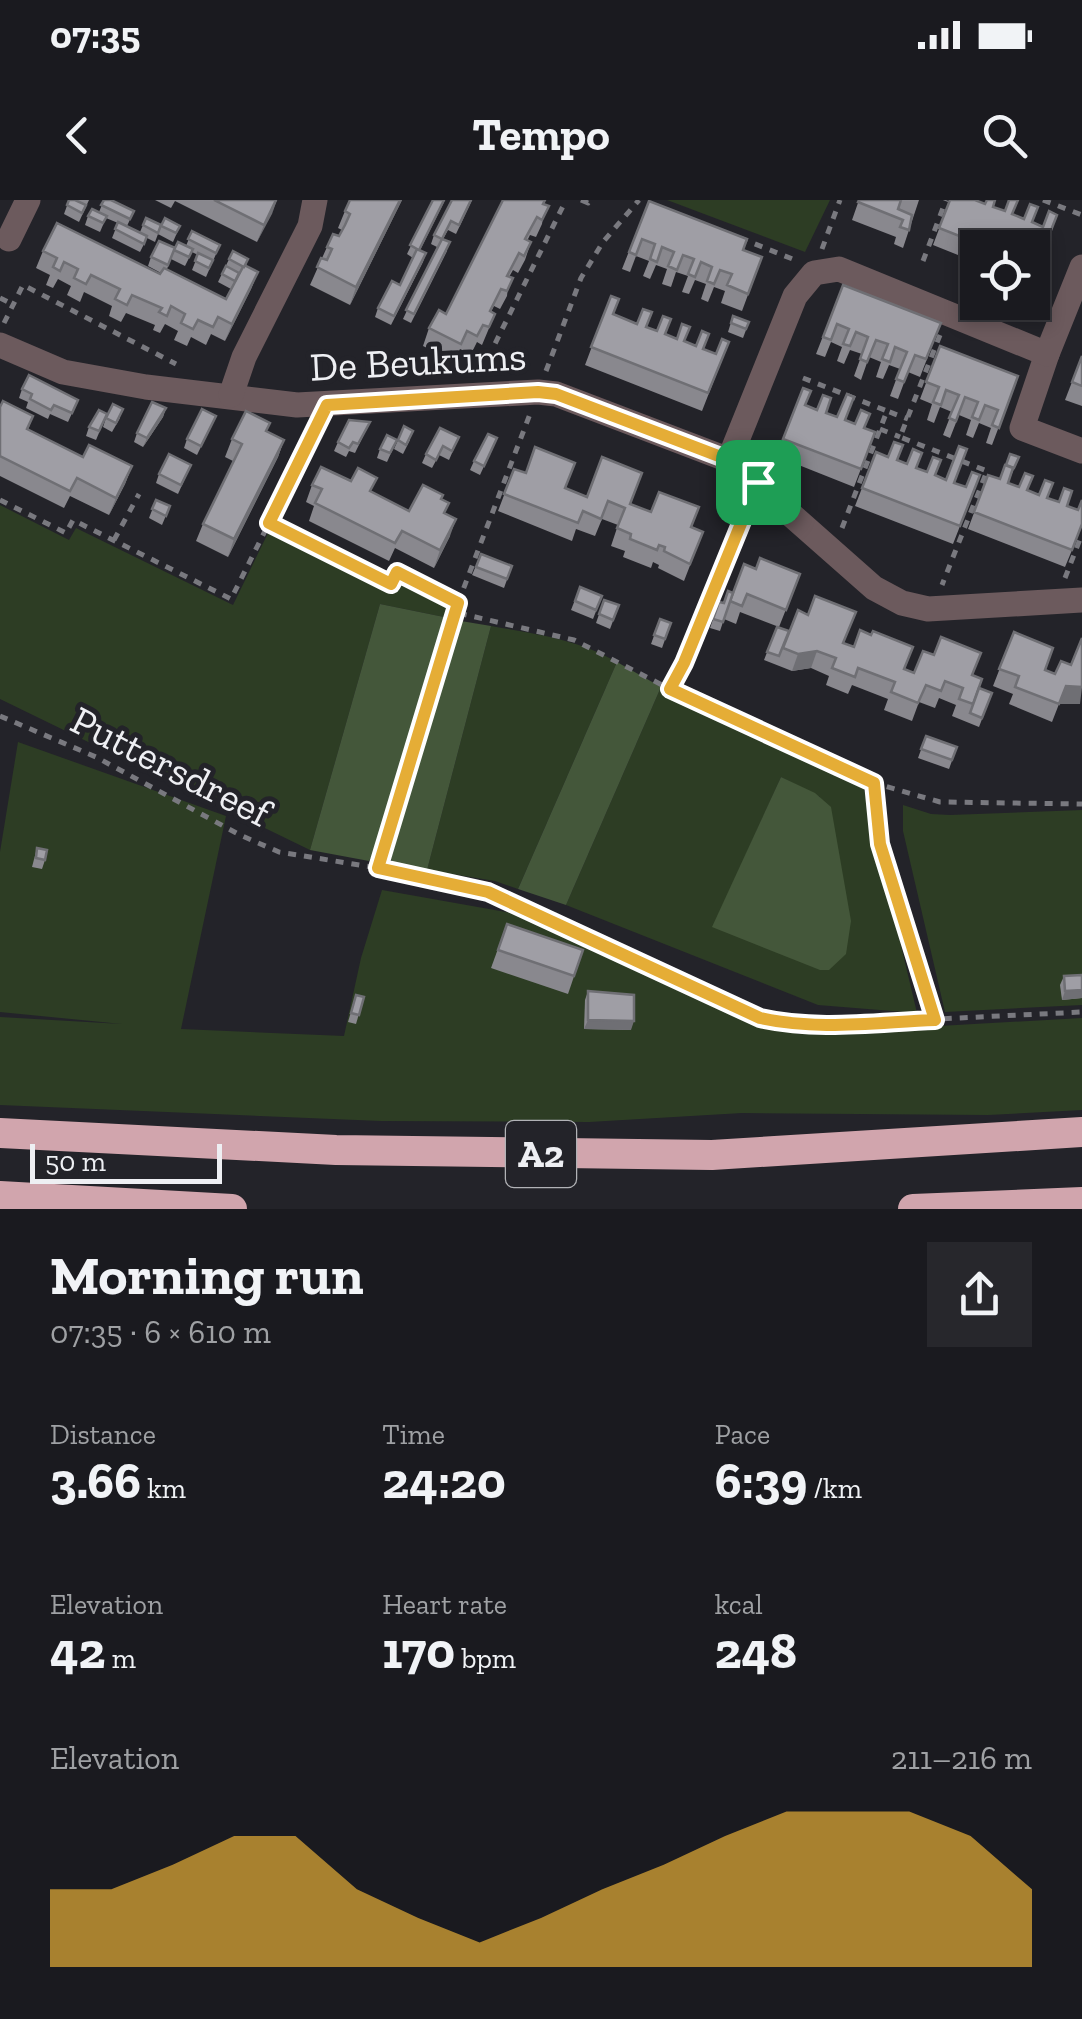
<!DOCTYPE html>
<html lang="en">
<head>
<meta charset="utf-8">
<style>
	:root { --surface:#1a1a1f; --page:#27272c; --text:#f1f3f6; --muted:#9fa1a4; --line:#38383d; --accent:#e5ad36 }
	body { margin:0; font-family:"Zilla Slab",serif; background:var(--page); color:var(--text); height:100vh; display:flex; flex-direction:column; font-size:38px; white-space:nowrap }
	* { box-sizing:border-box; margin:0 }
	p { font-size:32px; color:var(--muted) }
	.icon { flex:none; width:55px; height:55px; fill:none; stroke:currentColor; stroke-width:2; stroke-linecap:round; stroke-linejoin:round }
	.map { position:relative; height:1009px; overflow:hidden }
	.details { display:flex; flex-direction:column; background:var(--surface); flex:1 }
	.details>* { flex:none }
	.tools { position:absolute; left:960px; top:30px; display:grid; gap:20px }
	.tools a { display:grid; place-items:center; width:90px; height:90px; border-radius:0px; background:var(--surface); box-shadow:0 5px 15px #0003,0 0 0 2px var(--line); font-size:50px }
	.scale { position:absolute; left:30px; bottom:25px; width:192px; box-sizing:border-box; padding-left:10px; border:5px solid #eeeff3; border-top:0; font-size:28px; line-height:35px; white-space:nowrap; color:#eeeff3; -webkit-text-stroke:8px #232329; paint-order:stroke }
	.pin { position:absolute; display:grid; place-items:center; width:85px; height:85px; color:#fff; margin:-42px; border-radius:20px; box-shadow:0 5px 15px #0006 }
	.round { display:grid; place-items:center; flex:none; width:105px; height:105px; border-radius:0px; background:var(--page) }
	.headline { display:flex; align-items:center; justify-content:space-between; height:170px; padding:0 50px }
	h1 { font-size:55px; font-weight:800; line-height:75px }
	.figures { display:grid; grid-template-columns:repeat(3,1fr); gap:15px; height:170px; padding:10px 50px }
	.figures div { display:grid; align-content:center }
	.figures b { font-size:50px; font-weight:800 }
	.figures small { font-size:28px; font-weight:400 }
	.figures p { font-size:28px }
	.chart { height:280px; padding:20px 50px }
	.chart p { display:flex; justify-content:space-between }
	.chart svg { width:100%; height:180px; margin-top:10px; fill:var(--accent); opacity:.7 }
	.status { display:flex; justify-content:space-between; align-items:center; height:70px; padding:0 50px; background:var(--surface); direction:ltr }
	.status svg { height:28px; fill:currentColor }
	header { display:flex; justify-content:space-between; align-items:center; height:130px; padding:0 50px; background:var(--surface); font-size:45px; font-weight:800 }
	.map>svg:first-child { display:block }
	.green { fill:#2d3d24; fill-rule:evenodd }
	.forest { fill:#44573a }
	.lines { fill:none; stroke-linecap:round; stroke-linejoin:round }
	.path { stroke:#79797f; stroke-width:5; stroke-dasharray:8 8; stroke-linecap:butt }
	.minor { stroke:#6c5a5d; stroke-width:25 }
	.motorway { stroke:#d1a5ad; stroke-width:30 }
	.wall { fill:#89888e }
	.shaded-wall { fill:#6f6f74 }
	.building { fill:#9f9ea5; stroke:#6f6f74; stroke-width:2.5 }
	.route-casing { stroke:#fff; stroke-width:20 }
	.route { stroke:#e5ad36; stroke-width:12 }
	.labels { text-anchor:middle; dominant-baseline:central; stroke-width:10; stroke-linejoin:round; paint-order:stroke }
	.shield { fill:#232329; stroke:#b1b2b6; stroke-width:2.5 }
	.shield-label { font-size:38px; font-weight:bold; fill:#eeeff3 }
	.street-label { font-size:40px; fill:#eeeff3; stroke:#232329 }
</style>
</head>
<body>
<div class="status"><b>07:35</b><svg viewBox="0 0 49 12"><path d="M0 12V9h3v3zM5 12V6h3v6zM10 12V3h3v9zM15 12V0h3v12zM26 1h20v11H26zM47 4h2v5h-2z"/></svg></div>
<header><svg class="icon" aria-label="back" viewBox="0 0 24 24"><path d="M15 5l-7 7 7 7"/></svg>Tempo<svg class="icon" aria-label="search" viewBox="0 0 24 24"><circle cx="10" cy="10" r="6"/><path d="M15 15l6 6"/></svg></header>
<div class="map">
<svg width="1082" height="1009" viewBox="0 0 1082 1009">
	<rect width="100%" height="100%" fill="#232329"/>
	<g class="green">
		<path d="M667 0H830L805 52Z"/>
		<path d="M0 305 69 340 76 328 233 405 270 329 385 388 396 390 403 380 448 403 444 417 380 404 310 650 0 499Z"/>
		<path d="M491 426C536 434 577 439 617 462L518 689 495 681 427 670Z"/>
		<path d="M661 487C694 504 726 521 759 535 793 550 840 556 863 585L917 813 818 805 566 705ZM781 577 820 597 713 727Z"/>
		<path d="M18 542 226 616 181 829 344 836 361 758 382 690 528 716 633 758 798 834 1082 818V910L988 915 742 913 589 922 381 921 0 905V817L122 824 0 812V652Z"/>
		<path d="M903 605 931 614 950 615 1082 610V805L945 812 903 631Z"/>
	</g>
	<g class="forest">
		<path d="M380 404 444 417 374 652 369 661 310 650Z"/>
		<path d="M461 421 491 426 427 670 394 665 391 659 451 446 455 423Z"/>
		<path d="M617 462 661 487 566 705 518 689Z"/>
		<path d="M781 577 815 593 831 607 851 721 846 754 829 770H820L712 727Z"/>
	</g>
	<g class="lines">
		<g class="path">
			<path d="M581 0 588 3 590 0"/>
			<path d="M1043 0 1082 15"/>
			<path d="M740 38 795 60"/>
			<path d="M822 49 840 0"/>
			<path d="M923 61 946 0"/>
			<path d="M0 98 12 104"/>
			<path d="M4 123 23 85 176 164"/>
			<path d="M940 135 900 237 987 271 942 385"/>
			<path d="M546 171 581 78 603 42 639 0"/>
			<path d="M481 172 566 0"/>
			<path d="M803 178 887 211"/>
			<path d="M880 229 900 237"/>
			<path d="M0 300 66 333 73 320 231 399 269 323 391 384 397 372 458 403 454 412"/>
			<path d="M269 323 317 226"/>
			<path d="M842 328 887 211 908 219"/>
			<path d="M114 340 139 294"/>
			<path d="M1065 378 1082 334"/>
			<path d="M458 403 530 214"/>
			<path d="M670 489 684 463 747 308"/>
			<path d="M0 516 96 557 240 635 279 652 378 668 488 691 760 818 782 823 834 824 1082 812"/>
			<path d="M874 583 880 645 935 820"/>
			<path d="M378 668 454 412 574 440 670 489 874 583 940 602 1082 604"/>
		</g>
		<g class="minor">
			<path d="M9 39 28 0"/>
			<path d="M0 145 63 172 146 187 297 205 538 192 556 194 729 260 874 388 902 403 928 409 1082 400"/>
			<path d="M1047 154 1022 228 1082 251"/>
			<path d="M231 195 244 157 310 26 315 0"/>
			<path d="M729 260 795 96 814 73 839 69 1047 154 1082 67"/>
		</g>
		<g class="motorway">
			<path d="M0 933 336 950 712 955 1082 932"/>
			<path d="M0 996 232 1009"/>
			<path d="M913 1009 1082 1002"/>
		</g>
	</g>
	<g class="wall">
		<path d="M69 0H89L79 22 64 14Z"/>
		<path d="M104 0 134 11 127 26 140 32 146 18 161 26H180L173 42 158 34 155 42 147 38 140 52 112 38 118 23 106 18 100 32 85 25 88 16 99 12Z"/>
		<path d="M155 0H277L257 42 175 1 171 8Z"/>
		<path d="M402 0 350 105 310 85 327 47 339 36 342 30 338 28 345 11Z"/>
		<path d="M433 0H445L420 50 426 53 423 62 391 125 375 117 378 108 400 85 413 58 407 54Z"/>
		<path d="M472 0 456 34 448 30 443 39 447 51 411 123 403 119 437 47 431 44 434 35Z"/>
		<path d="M859 0H919L903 48 894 44 896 37 852 20Z"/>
		<path d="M950 0 993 7 1043 27 1057 15 1032 79V48H978V63L933 45Z"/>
		<path d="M649 1 743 50 762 57 742 111 721 103 725 91 714 87 708 102 701 99 706 84 695 80 689 94 682 92 688 76 676 72 671 87 662 84 667 69 656 65 650 79 643 76 649 61 636 56 630 72 622 69Z"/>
		<path d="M545 4 542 24 536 37 530 35 527 41 531 42 525 60 518 73 513 70 509 77 507 96 500 109 494 106 491 112 495 114 482 145 477 142 471 154 460 149 454 161 423 146 429 128 446 114Z"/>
		<path d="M192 31 220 45 206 77 192 70 198 55 192 52 185 66 171 59 167 69 226 99 231 89 218 82 233 51 248 59 246 66 258 72 251 89 225 141 211 134 206 145 191 137 187 146 174 140 178 131 165 124 160 133 153 130 155 125 126 113 121 122 109 116 112 106 84 92 80 102 67 95 71 86 58 79 53 88 46 85 50 75 36 68 43 51 160 74 161 73 148 66 151 57 186 46Z"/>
		<path d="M843 85 941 123 920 177 908 172 898 199 890 196 900 169 889 165 883 179 876 177 881 162 869 157 861 180 854 176 862 154 850 150 844 164 837 161 842 147 831 142 825 157 816 154Z"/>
		<path d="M611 96 613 114 716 154 729 142 702 211 585 165Z"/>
		<path d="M733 116 749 122 743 138 728 132Z"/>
		<path d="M940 146 1018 176 992 245 986 243 991 228 979 223 973 238 966 235 971 220 959 215 950 238 943 235 952 212 940 207 934 223 927 220 932 204 920 199Z"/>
		<path d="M1082 156V206L1065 200Z"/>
		<path d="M803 188 806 205 875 232 854 287 776 256Z"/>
		<path d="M22 189 78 200 68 222 50 214 48 219 26 208 28 202 19 198Z"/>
		<path d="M0 207 33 216 28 230 83 257 132 266 125 284 109 315 70 296 64 308 0 276Z"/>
		<path d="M166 208 163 217 143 247 134 242 137 233Z"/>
		<path d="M107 214 96 240 86 236 89 227Z"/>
		<path d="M216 216 197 255 184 248 187 239Z"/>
		<path d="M106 218H120L112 232 103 227Z"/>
		<path d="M370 222 355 253 349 251 346 257 334 251 338 242Z"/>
		<path d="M267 231 284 240 278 257 228 357 196 341 203 324 233 261 225 257 232 239Z"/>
		<path d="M459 237 449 260 439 255 432 268 422 263 426 254Z"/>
		<path d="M497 238 480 275 470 270 474 261Z"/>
		<path d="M397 240 387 262 377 258 380 249Z"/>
		<path d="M398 240H410L403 254 394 249Z"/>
		<path d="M876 252 966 287 980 275 953 344 855 306Z"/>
		<path d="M1019 257 1008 283 1067 306 1082 326 1065 367 968 329 988 275 1000 279Z"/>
		<path d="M191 265 178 294 156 283 159 274Z"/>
		<path d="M514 269 587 297 631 304 703 332 684 381 658 368 659 365 653 362 651 368 623 357 625 351 611 346 618 325 602 319 595 336 576 329 572 341 498 311Z"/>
		<path d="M312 285 372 292 409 311 441 299 450 336 434 368 395 348 389 361 309 321 314 306 306 302Z"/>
		<path d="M156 300 170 306 162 325 149 318Z"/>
		<path d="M481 354 512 366 504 388 472 375Z"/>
		<path d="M756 369 800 374 779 427 740 412 736 424 724 419 720 431 710 428 719 402 724 403Z"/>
		<path d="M580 387 602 396 593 419 571 410Z"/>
		<path d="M604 400 619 405 610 429 596 423Z"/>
		<path d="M660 419 671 423 662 448 651 444Z"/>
		<path d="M777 427 789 431 844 443 914 473 972 475 979 488 992 493 979 527 952 516 956 505 939 498 935 508 919 502 912 521 884 510 888 499 852 485 848 494 826 485 829 476 811 468 792 471 764 460Z"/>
		<path d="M1014 432 1045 470 1055 474 1071 465 1080 504H1059L1052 522 1009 504 1013 494 993 486Z"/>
		<path d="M926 536 957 547 949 569 918 558Z"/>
		<path d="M37 648 45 660 42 669 32 667Z"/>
		<path d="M507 724 583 750 568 794 491 768Z"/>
		<path d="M1082 775V798L1062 800 1060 785 1064 776Z"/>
		<path d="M588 791 631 830 584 829 585 800Z"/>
		<path d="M356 795 364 797 356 824 348 822Z"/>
	</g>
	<g class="shaded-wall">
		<path d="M277 0 272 14 257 42 264 25Z"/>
		<path d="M400 0H402L350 105 356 87Z"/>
		<path d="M258 72 251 89 225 141 232 124Z"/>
		<path d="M166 208 163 217 143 247 147 238Z"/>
		<path d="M284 240 278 257 228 357 234 339Z"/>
		<path d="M132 266 125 284 109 315 116 298Z"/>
		<path d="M456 319 450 336 434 368 440 350Z"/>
		<path d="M817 451 811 468 792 471 798 454Z"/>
		<path d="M1066 486 1082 487 1080 504H1059L1052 522Z"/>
		<path d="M1082 790V798L1062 800 1065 791Z"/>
		<path d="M588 820 634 821 631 830 584 829Z"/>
	</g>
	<g class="building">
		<path d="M69 0H75L86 5 82 13 67 5Z"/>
		<path d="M104 0H111L134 11 130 19 101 5Z"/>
		<path d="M214 0H276L264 25Z"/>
		<path d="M350 0H400L356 87 317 67 321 58 327 60 332 49 327 47 333 34 339 36 345 25 350 14 345 11Z"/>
		<path d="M433 0H444L419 50 426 53 394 116 378 108 392 81 400 85 417 49 410 45Z"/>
		<path d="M452 0H471L459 25 451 21 442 39 450 42 414 114 406 110 442 39 434 35Z"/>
		<path d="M503 0H545L543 4 549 6 542 20 537 17 525 39 531 42 524 56 519 53 507 76 513 78 507 91 501 89 490 111 495 114 489 127 483 125 477 136 467 131 461 144 429 128 439 110 446 114Z"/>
		<path d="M859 0H901L898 9 912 15 909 30 900 27 903 20 858 2Z"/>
		<path d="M950 0H975L985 4 987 0H995L993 7 1005 11 1009 0H1018L1012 14 1024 19 1030 4 1038 7 1032 22 1043 27 1049 11 1057 15 1037 66 1032 64V48H990L939 28Z"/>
		<path d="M649 1 747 39 743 50 762 57 748 94 727 85 732 74 720 70 714 84 707 81 712 67 701 62 695 77 688 74 694 59 683 55 677 70 668 66 674 52 662 47 657 62 650 59 655 44 642 39 636 55 629 52Z"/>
		<path d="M92 9 107 16 103 23 88 16Z"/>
		<path d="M146 18 161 25 158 33 143 25Z"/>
		<path d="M165 18 180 26 176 33 161 26Z"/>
		<path d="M118 22 147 36 144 44 115 29Z"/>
		<path d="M57 23 160 74 164 68 226 99 244 65 258 72 232 124 218 117 213 127 198 120 193 129 181 123 185 114 171 106 167 116 159 112 162 108 132 95 127 105 115 99 120 89 91 75 86 84 74 78 78 69 64 62 60 71 53 67 57 58 43 51Z"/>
		<path d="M192 31 220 45 216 53 188 39Z"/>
		<path d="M159 41 175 48 178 42 193 49 189 57 174 50 168 65 151 57Z"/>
		<path d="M233 51 248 59 244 67 229 59Z"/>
		<path d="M198 53 213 60 209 68 195 61Z"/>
		<path d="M226 66 239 73 235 81 222 74Z"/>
		<path d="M843 85 941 123 926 159 915 155 904 182 896 179 907 152 895 147 890 162 882 159 888 144 876 140 867 162 860 159 868 137 856 132 850 146 843 144 849 129 837 124 831 140 823 137Z"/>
		<path d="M611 96 619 99 613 114 637 124 643 109 652 112 646 127 657 131 663 116 671 119 665 134 677 139 682 124 690 127 684 141 696 146 702 131 709 134 703 149 716 154 722 139 729 142 708 193 591 147Z"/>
		<path d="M733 116 749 122 746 129 731 123Z"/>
		<path d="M940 146 1018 176 999 228 992 225 998 210 985 205 979 220 972 217 978 202 965 197 956 221 949 218 959 195 946 190 941 205 933 202 939 187 926 182Z"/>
		<path d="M1082 156V186L1072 182Z"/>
		<path d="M29 175 78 200 72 213 54 205 51 210 30 199 32 194 22 189Z"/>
		<path d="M803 188 811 191 805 205 817 210 823 195 831 198 826 213 837 217 847 194 854 197 845 220 855 224 861 210 870 214 864 228 875 232 861 269 783 239Z"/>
		<path d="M3 201 33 216 27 229 83 257 89 245 132 266 116 298 77 278 70 291 0 256V207Z"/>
		<path d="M152 202 166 208 147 238 137 233Z"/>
		<path d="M113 204 123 209 116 223 106 218Z"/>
		<path d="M202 209 216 216 201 246 187 239Z"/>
		<path d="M99 210 107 214 99 231 89 227Z"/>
		<path d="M246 211 270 223 266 231 284 240 234 339 203 324 242 244 232 239Z"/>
		<path d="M349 220 370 222 358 244 353 242 349 248 338 242Z"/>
		<path d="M404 226 413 231 406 245 398 240Z"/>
		<path d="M440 228 459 237 452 251 443 246 436 260 426 254Z"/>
		<path d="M488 234 497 238 484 266 474 261Z"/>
		<path d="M387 235 397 240 390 253 380 249Z"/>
		<path d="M894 242 903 245 897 260 907 264 913 249 922 253 916 268 927 272 933 257 941 260 935 275 946 280 959 246 967 249 954 283 966 287 972 272 980 275 960 326 862 288 876 252 888 257Z"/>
		<path d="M535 247 575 263 565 288 587 297 602 257 642 273 630 304 651 312 659 292 699 307 691 327 703 332 690 364 664 351 665 347 659 345 657 350 630 339 631 334 617 328 625 308 608 301 601 319 583 311 578 323 504 294 514 269 526 273Z"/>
		<path d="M169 254 191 265 181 285 159 274Z"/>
		<path d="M1010 254 1019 257 1014 268 1006 265Z"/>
		<path d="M1005 265 1013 268 1008 283 1019 287 1025 273 1033 276 1027 290 1039 295 1045 280 1053 283 1047 298 1059 302 1064 288 1072 291 1067 306 1078 310 1082 300V324L1072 350 974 312 988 275 1000 279Z"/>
		<path d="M321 267 351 281 358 268 377 278 370 291 409 311 423 285 443 295 441 299 449 303 444 313 456 319 440 350 402 331 395 343 315 303 322 289 312 285Z"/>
		<path d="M156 300 170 306 166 316 152 309Z"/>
		<path d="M481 354 512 366 507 379 476 367Z"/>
		<path d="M760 358 800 374 786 410 747 394 742 406 730 401 744 364 756 369Z"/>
		<path d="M580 387 602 396 596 410 575 401Z"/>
		<path d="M728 391 733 393 723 422 713 419 719 402 724 403Z"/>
		<path d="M815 396 856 412 843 443 854 447 860 430 871 435 873 431 913 447 904 469 914 473 923 451 934 455 941 437 981 453 972 475 982 479 973 504 959 499 963 488 945 481 941 491 926 485 918 503 891 492 895 482 858 468 855 477 832 468 836 458 817 451 798 454 783 448 798 410 808 415Z"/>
		<path d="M604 400 619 405 613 420 599 414Z"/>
		<path d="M660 419 671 423 665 439 654 435Z"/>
		<path d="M777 427 789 431 779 456 767 452Z"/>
		<path d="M1014 432 1053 448 1045 470 1055 474 1061 461 1071 465 1082 438V487L1066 486 1059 504 1015 487 1019 476 999 469Z"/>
		<path d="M979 488 992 493 982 518 970 513Z"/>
		<path d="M926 536 957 547 952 560 921 549Z"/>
		<path d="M37 648 47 650 45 660 36 658Z"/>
		<path d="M507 724 583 750 574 776 498 750Z"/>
		<path d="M1082 775V790L1065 791 1064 776Z"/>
		<path d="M588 791 634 795V821L588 820Z"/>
		<path d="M356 795 364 797 359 815 351 813Z"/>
	</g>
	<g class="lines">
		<defs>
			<path id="route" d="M538 192 556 194 729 260 758 282 684 463 670 489 874 583 880 644 935 820C878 822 817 831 760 818L488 692 378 668 458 403 397 372 391 384 269 323 327 205Z"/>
		</defs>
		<use href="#route" class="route-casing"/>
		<use href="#route" class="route"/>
	</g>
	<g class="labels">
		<rect class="shield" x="506" y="921" width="70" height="66" rx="8"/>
		<g class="shield-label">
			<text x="541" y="954">A2</text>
		</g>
		<g class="street-label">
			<text transform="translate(418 161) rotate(-3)">De Beukums</text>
			<text transform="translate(171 566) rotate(27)">Puttersdreef</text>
		</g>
	</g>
</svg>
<div class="tools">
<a><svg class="icon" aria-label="locate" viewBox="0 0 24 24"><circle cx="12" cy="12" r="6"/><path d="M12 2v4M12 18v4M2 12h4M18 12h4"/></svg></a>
</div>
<div class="scale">50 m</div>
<div class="pin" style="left:758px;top:282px;background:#1e9e55"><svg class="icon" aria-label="arrive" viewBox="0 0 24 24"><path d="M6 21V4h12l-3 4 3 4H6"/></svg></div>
</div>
<section class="details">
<div class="headline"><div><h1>Morning run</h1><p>07:35 · 6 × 610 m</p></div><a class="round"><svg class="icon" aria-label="share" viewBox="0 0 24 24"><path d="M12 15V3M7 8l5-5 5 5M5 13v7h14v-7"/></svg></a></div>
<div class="figures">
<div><p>Distance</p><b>3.66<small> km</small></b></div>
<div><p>Time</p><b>24:20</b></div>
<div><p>Pace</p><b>6:39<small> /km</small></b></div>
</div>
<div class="figures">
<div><p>Elevation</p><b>42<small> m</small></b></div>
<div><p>Heart rate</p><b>170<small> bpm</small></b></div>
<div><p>kcal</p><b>248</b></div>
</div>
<div class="chart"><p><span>Elevation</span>211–216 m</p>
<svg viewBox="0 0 160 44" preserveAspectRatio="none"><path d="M0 44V25L10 25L20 19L30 12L40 12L50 25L60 32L70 38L80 32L90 25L100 19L110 12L120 6L130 6L140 6L150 12L160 25V44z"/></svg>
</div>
</section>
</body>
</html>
